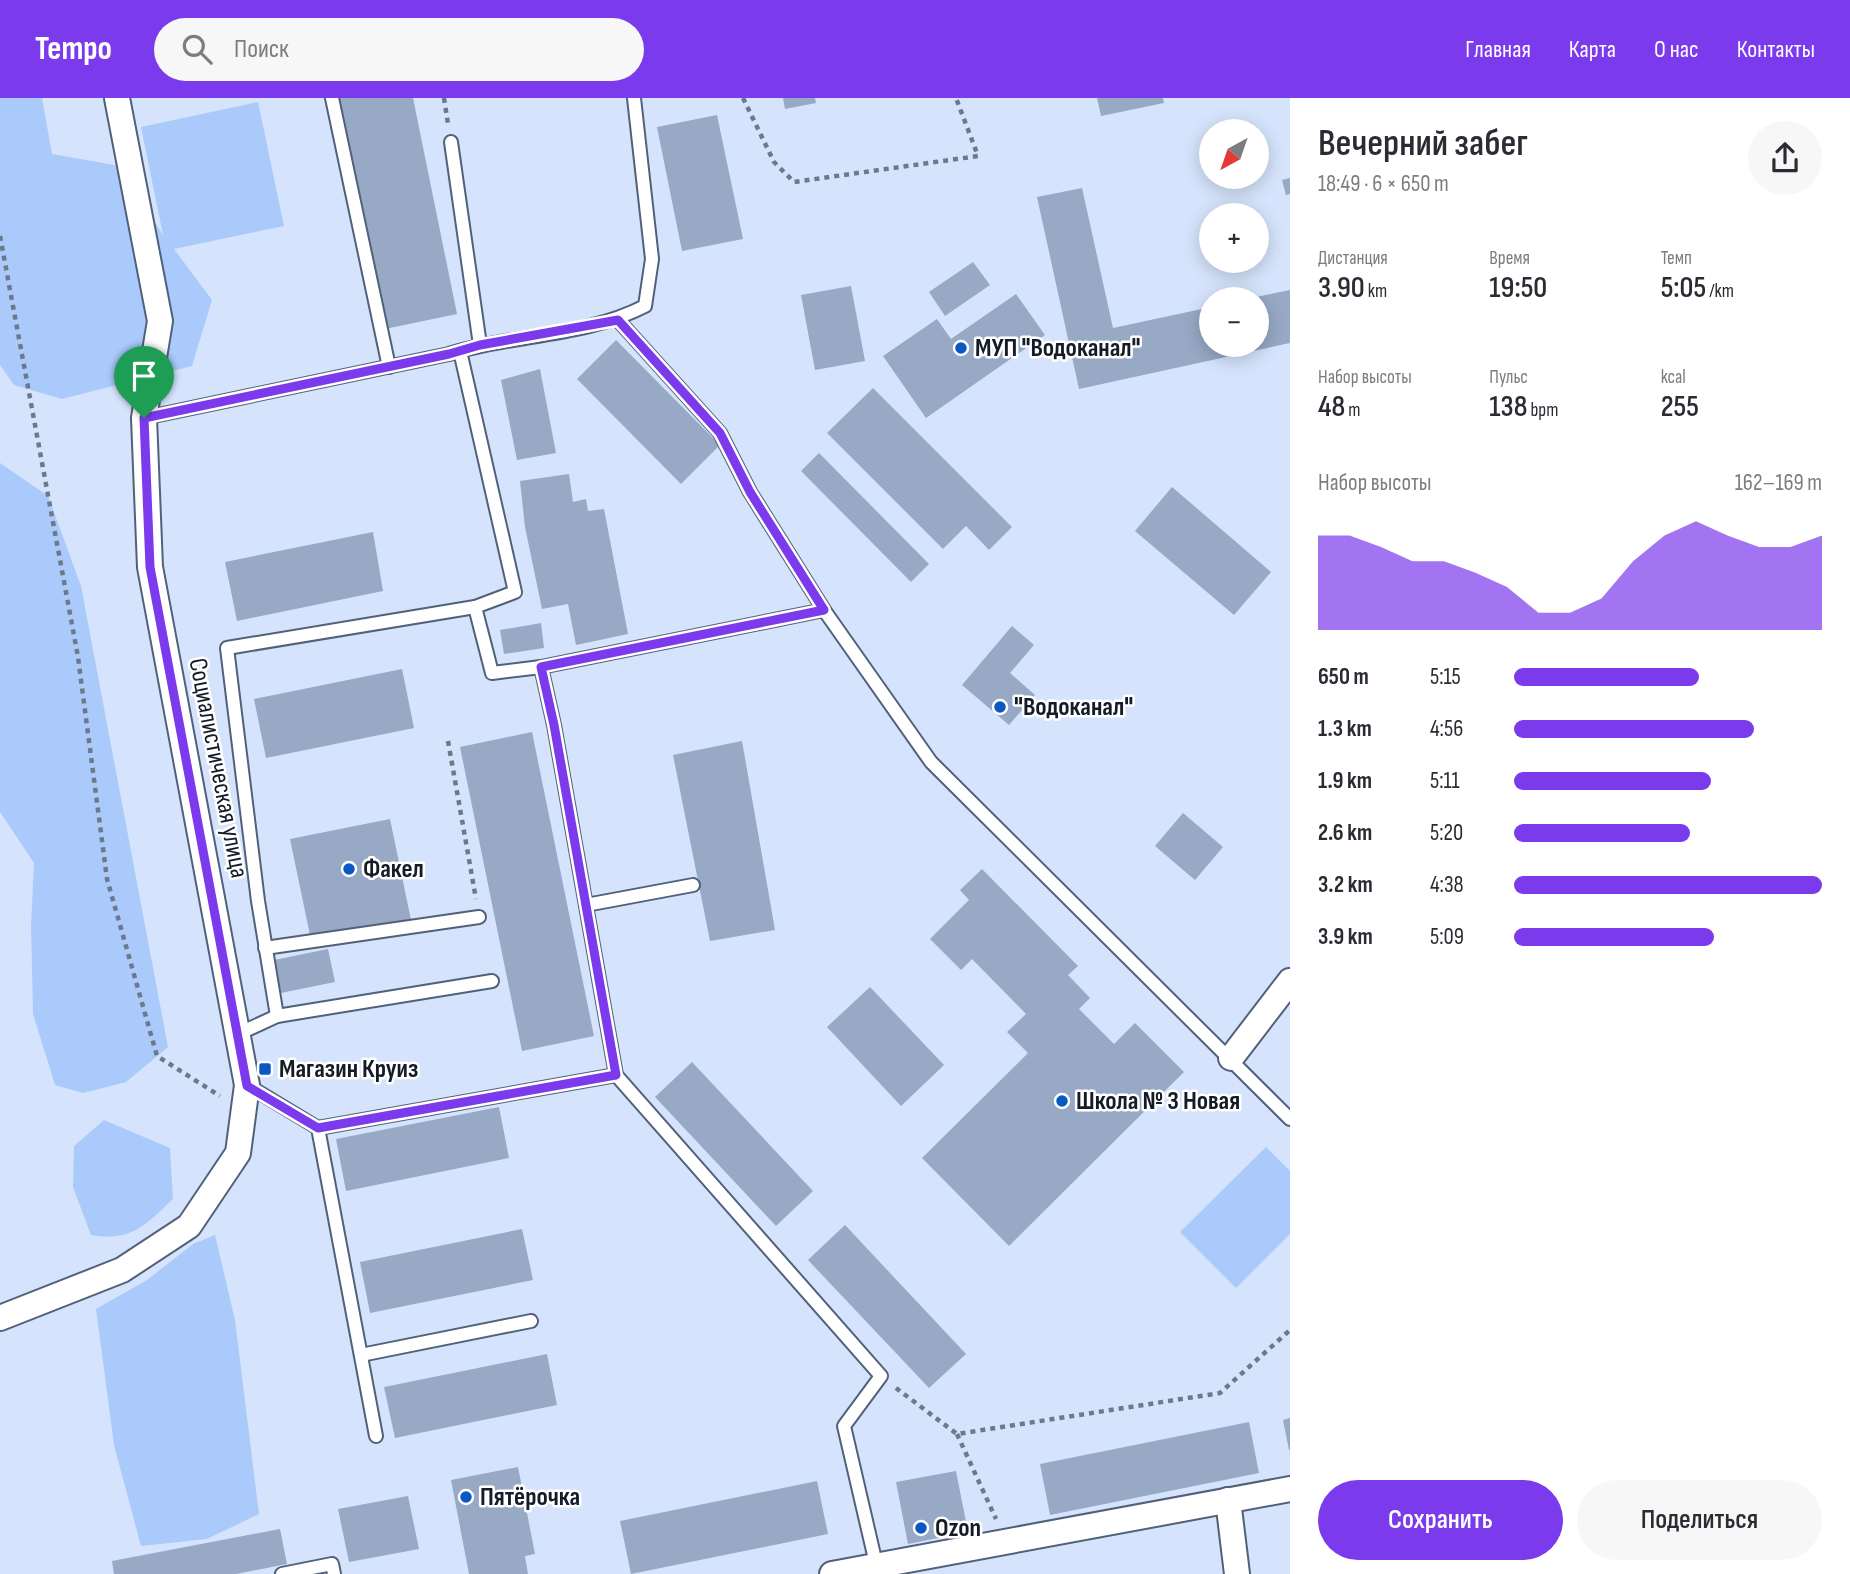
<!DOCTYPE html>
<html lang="ru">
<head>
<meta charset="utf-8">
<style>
	:root { --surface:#fff; --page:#f7f7f7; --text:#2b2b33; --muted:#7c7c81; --accent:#7c3aed }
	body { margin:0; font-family:"Sofia Sans Condensed",sans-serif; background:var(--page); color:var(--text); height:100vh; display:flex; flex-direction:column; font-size:26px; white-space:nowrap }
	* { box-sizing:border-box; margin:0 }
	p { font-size:23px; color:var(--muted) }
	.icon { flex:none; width:38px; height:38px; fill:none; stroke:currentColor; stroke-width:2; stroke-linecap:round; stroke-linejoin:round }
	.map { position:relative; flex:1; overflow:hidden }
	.panel { display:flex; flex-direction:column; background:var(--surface); width:560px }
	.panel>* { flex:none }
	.needle { width:46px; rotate:220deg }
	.controls { position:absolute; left:1199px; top:21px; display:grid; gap:14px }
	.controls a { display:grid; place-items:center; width:70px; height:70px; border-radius:50%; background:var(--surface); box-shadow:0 4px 18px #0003; font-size:35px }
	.pin { position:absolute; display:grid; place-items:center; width:60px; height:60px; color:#fff; margin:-72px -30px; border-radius:50% 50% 50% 0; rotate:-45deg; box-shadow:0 0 7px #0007 }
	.pin .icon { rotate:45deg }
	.round { display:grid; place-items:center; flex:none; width:74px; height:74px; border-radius:37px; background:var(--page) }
	.overview { display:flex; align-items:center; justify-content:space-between; height:119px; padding:0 28px }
	h1 { font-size:38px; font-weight:600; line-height:52px }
	.figures { display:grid; grid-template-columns:repeat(3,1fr); gap:10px; height:119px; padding:7px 28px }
	.figures div { display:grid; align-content:center }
	.figures b { font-size:30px; font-weight:600 }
	.figures small { font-size:19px; font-weight:400 }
	.figures p { font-size:19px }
	.chart { height:196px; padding:14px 28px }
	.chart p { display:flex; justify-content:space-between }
	.chart svg { width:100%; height:126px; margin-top:7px; fill:var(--accent); opacity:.7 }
	.primary-button { display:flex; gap:14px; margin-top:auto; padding:14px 28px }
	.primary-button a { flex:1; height:80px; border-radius:42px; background:var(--accent); color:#fff; font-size:28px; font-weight:600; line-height:80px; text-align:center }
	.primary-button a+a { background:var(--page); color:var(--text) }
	ul { padding:0 28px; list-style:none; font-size:23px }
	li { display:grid; grid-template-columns:112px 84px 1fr; align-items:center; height:52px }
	li i { height:18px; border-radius:9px; background:var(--accent) }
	header { display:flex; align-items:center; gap:42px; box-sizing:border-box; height:98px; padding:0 35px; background:var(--accent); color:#fff }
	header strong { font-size:33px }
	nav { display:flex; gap:38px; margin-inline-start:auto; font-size:24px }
	.search { width:490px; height:63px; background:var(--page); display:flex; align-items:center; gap:18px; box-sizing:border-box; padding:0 24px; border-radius:38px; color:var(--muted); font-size:26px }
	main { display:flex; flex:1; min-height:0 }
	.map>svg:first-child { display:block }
	.green { fill:#aacafb }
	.building { fill:#97a9c5 }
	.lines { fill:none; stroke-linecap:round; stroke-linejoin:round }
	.service-casing { stroke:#51617b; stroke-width:16 }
	.minor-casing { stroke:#51617b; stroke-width:28 }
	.path { stroke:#6e7889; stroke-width:4.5; stroke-dasharray:5 5; stroke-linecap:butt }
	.service { stroke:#fff; stroke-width:12 }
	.minor { stroke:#fff; stroke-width:24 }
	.route-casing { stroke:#fff; stroke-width:14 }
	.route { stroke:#7c3aed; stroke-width:9 }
	.poi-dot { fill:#0a59c3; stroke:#fff; stroke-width:2.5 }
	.labels { text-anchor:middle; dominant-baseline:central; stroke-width:5; stroke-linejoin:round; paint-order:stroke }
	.poi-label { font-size:26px; font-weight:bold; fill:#151c27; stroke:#fff; text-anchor:start }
	.street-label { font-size:26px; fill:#151c27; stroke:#fff }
</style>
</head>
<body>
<header>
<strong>Tempo</strong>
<div class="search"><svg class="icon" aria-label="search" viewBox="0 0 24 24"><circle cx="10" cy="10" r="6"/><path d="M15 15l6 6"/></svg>Поиск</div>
<nav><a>Главная</a><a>Карта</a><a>О нас</a><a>Контакты</a></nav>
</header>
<main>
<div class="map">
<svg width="1290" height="1476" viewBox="0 0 1290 1476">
	<rect width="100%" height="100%" fill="#d5e4fc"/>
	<g class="green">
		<path d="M0 0H42L52 56 120 68 163 137 141 29 258 4 284 128 174 151 212 202 192 268 62 301 14 287 0 267Z"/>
		<path d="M0 365 48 398 81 488 168 949 126 984 83 995 55 987 33 916 31 827 34 765 0 714Z"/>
		<path d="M104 1022 170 1050 173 1101C145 1127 132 1144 91 1137L73 1089 74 1048Z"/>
		<path d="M1266 1049 1290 1073V1136L1236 1190 1180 1134Z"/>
		<path d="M215 1137 235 1222 259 1416 207 1441 141 1448 114 1347 96 1211 147 1182 193 1146Z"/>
	</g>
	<g class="building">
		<path d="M338 0H413L457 216 385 231Z"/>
		<path d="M783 0H815L816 5 785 11Z"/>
		<path d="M1097 0H1163L1164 5 1101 18Z"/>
		<path d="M717 17 743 141 682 153 657 29Z"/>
		<path d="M1290 80V96L1286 97 1282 82Z"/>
		<path d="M1082 90 1113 230 1211 209V247H1256V199L1290 192V245L1079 291 1037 99Z"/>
		<path d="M973 164 990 187 945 218 929 194Z"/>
		<path d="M851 188 865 263 815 272 801 197Z"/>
		<path d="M1016 196 1045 237 926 320 883 258 937 221 951 241Z"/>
		<path d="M616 242 720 347 681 386 577 281Z"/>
		<path d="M540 271 556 355 517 362 501 282Z"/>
		<path d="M873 290 1012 429 989 452 966 428 943 451 827 335Z"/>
		<path d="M819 355 929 466 911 484 801 373Z"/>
		<path d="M569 376 573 404 586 401 588 413 604 411 628 536 576 547 568 506 542 511 525 429 520 383Z"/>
		<path d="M1172 389 1271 474 1234 517 1135 433Z"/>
		<path d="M373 434 383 493 237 523 225 464Z"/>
		<path d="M541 525 544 550 504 556 500 532Z"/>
		<path d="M1012 528 1034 547 1010 575 1035 597 1009 627 962 587Z"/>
		<path d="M402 571 414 630 266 660 254 601Z"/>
		<path d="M532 634 594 938 522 953 460 649Z"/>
		<path d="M742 643 775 832 710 843 673 657Z"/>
		<path d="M1183 715 1223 749 1195 782 1155 748Z"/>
		<path d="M390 721 411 822 311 842 290 741Z"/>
		<path d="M982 771 1078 868 1068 877 1090 900 1079 911 1114 946 1135 925 1184 974 1009 1148 922 1060 1028 955 1007 934 1026 916 972 861 961 872 930 841 969 802 960 792Z"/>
		<path d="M328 851 335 884 276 896 269 863Z"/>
		<path d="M870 889 944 967 901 1008 827 929Z"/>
		<path d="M692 964 813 1093 776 1128 655 999Z"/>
		<path d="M499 1009 509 1060 346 1093 336 1041Z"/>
		<path d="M845 1127 966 1256 929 1290 808 1162Z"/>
		<path d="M522 1131 533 1182 370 1215 360 1164Z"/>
		<path d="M547 1256 557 1307 395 1340 384 1289Z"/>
		<path d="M1290 1320V1352H1289L1283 1322Z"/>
		<path d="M1249 1324 1259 1375 1050 1417 1040 1366Z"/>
		<path d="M518 1369 535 1456 525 1458 528 1476H469L451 1382Z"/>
		<path d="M956 1373 968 1434 908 1446 896 1384Z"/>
		<path d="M817 1383 828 1436 631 1476 620 1423Z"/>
		<path d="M408 1398 419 1451 349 1464 338 1411Z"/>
		<path d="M280 1431 287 1466 236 1476H114L112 1463Z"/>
	</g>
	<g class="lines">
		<defs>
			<g id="service">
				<path d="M332 0 389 269"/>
				<path d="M451 44 480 247"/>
				<path d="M618 222 720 335 750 394 824 512 931 664 1290 1021"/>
				<path d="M144 320 449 256C513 236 585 239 645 208L652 161 634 0"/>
				<path d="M475 509 492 575 541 569 824 512"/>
				<path d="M541 569 554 627 616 977 881 1278 844 1328 877 1470"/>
				<path d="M586 807 693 787"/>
				<path d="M265 850 479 819"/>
				<path d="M277 918 492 883"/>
				<path d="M238 936 277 918 258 803 227 550 475 509 515 494 460 253"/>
				<path d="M247 987 318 1030 616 977"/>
				<path d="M318 1030 376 1338"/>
				<path d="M361 1257 531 1223"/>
				<path d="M282 1476 332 1466 334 1476"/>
			</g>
			<g id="minor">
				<path d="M1231 960 1290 883"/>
				<path d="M0 1220 122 1172 189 1128 238 1055 247 987 150 469 144 320 160 223 117 0"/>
				<path d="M1228 1402 1237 1476"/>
				<path d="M832 1476 1290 1391"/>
			</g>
		</defs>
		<use href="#service" class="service-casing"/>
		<use href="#minor" class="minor-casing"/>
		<g class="path">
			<path d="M444 0 448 26"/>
			<path d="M743 0 774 64 794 84 978 58 956 0"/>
			<path d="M0 138 78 559 107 781 157 958 220 998"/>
			<path d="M448 643 476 801"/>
			<path d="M896 1290 957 1336 1220 1295 1290 1232"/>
			<path d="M957 1336 996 1421"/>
		</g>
		<use href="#service" class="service"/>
		<use href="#minor" class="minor"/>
	</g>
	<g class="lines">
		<defs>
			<path id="route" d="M618 222 720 335 750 394 824 512 541 569 554 627 616 977 318 1030 247 988 150 469 144 320 449 256 480 247Z"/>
		</defs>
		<use href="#route" class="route-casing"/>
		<use href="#route" class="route"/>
	</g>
	<g class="poi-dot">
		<circle cx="961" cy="250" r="7"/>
		<circle cx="1000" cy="609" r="7"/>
		<circle cx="349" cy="771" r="7"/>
		<rect x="258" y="964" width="14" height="14" rx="3.5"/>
		<circle cx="1062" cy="1003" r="7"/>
		<circle cx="466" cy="1399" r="7"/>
		<circle cx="921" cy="1430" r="7"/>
	</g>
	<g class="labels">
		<g class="poi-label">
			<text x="975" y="250">МУП "Водоканал"</text>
			<text x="1014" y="609">"Водоканал"</text>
			<text x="363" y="771">Факел</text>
			<text x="279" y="971">Магазин Круиз</text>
			<text x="1076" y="1003">Школа № 3 Новая</text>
			<text x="480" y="1399">Пятёрочка</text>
			<text x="935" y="1430">Ozon</text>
		</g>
		<g class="street-label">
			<text transform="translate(218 670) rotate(79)">Социалистическая улица</text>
		</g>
	</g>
</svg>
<div class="controls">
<a><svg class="needle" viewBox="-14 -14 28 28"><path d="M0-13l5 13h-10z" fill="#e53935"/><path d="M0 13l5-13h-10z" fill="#7c7c81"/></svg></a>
<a>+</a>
<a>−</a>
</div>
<div class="pin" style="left:144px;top:320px;background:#1e9e55"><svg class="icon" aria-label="arrive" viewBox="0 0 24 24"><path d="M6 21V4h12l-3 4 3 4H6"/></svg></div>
</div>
<section class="panel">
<div class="overview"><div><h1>Вечерний забег</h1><p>18:49 · 6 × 650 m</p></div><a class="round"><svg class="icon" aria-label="share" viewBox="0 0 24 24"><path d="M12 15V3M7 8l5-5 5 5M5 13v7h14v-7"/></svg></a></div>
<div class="figures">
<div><p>Дистанция</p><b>3.90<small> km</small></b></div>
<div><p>Время</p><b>19:50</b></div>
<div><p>Темп</p><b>5:05<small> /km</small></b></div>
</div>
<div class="figures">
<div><p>Набор высоты</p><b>48<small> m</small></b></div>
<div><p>Пульс</p><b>138<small> bpm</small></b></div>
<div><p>kcal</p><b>255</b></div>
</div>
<div class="chart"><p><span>Набор высоты</span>162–169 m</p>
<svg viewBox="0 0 160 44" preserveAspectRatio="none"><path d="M0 44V11L10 11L20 15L30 20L40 20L50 24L60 29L70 38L80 38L90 33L100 20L110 11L120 6L130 11L140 15L150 15L160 11V44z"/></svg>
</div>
<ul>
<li><b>650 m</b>5:15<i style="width:60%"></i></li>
<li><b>1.3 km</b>4:56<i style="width:78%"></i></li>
<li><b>1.9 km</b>5:11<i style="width:64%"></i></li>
<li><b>2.6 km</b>5:20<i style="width:57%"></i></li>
<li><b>3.2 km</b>4:38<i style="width:100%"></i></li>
<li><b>3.9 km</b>5:09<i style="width:65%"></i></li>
</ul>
<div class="primary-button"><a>Сохранить</a><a>Поделиться</a></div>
</section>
</main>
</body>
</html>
